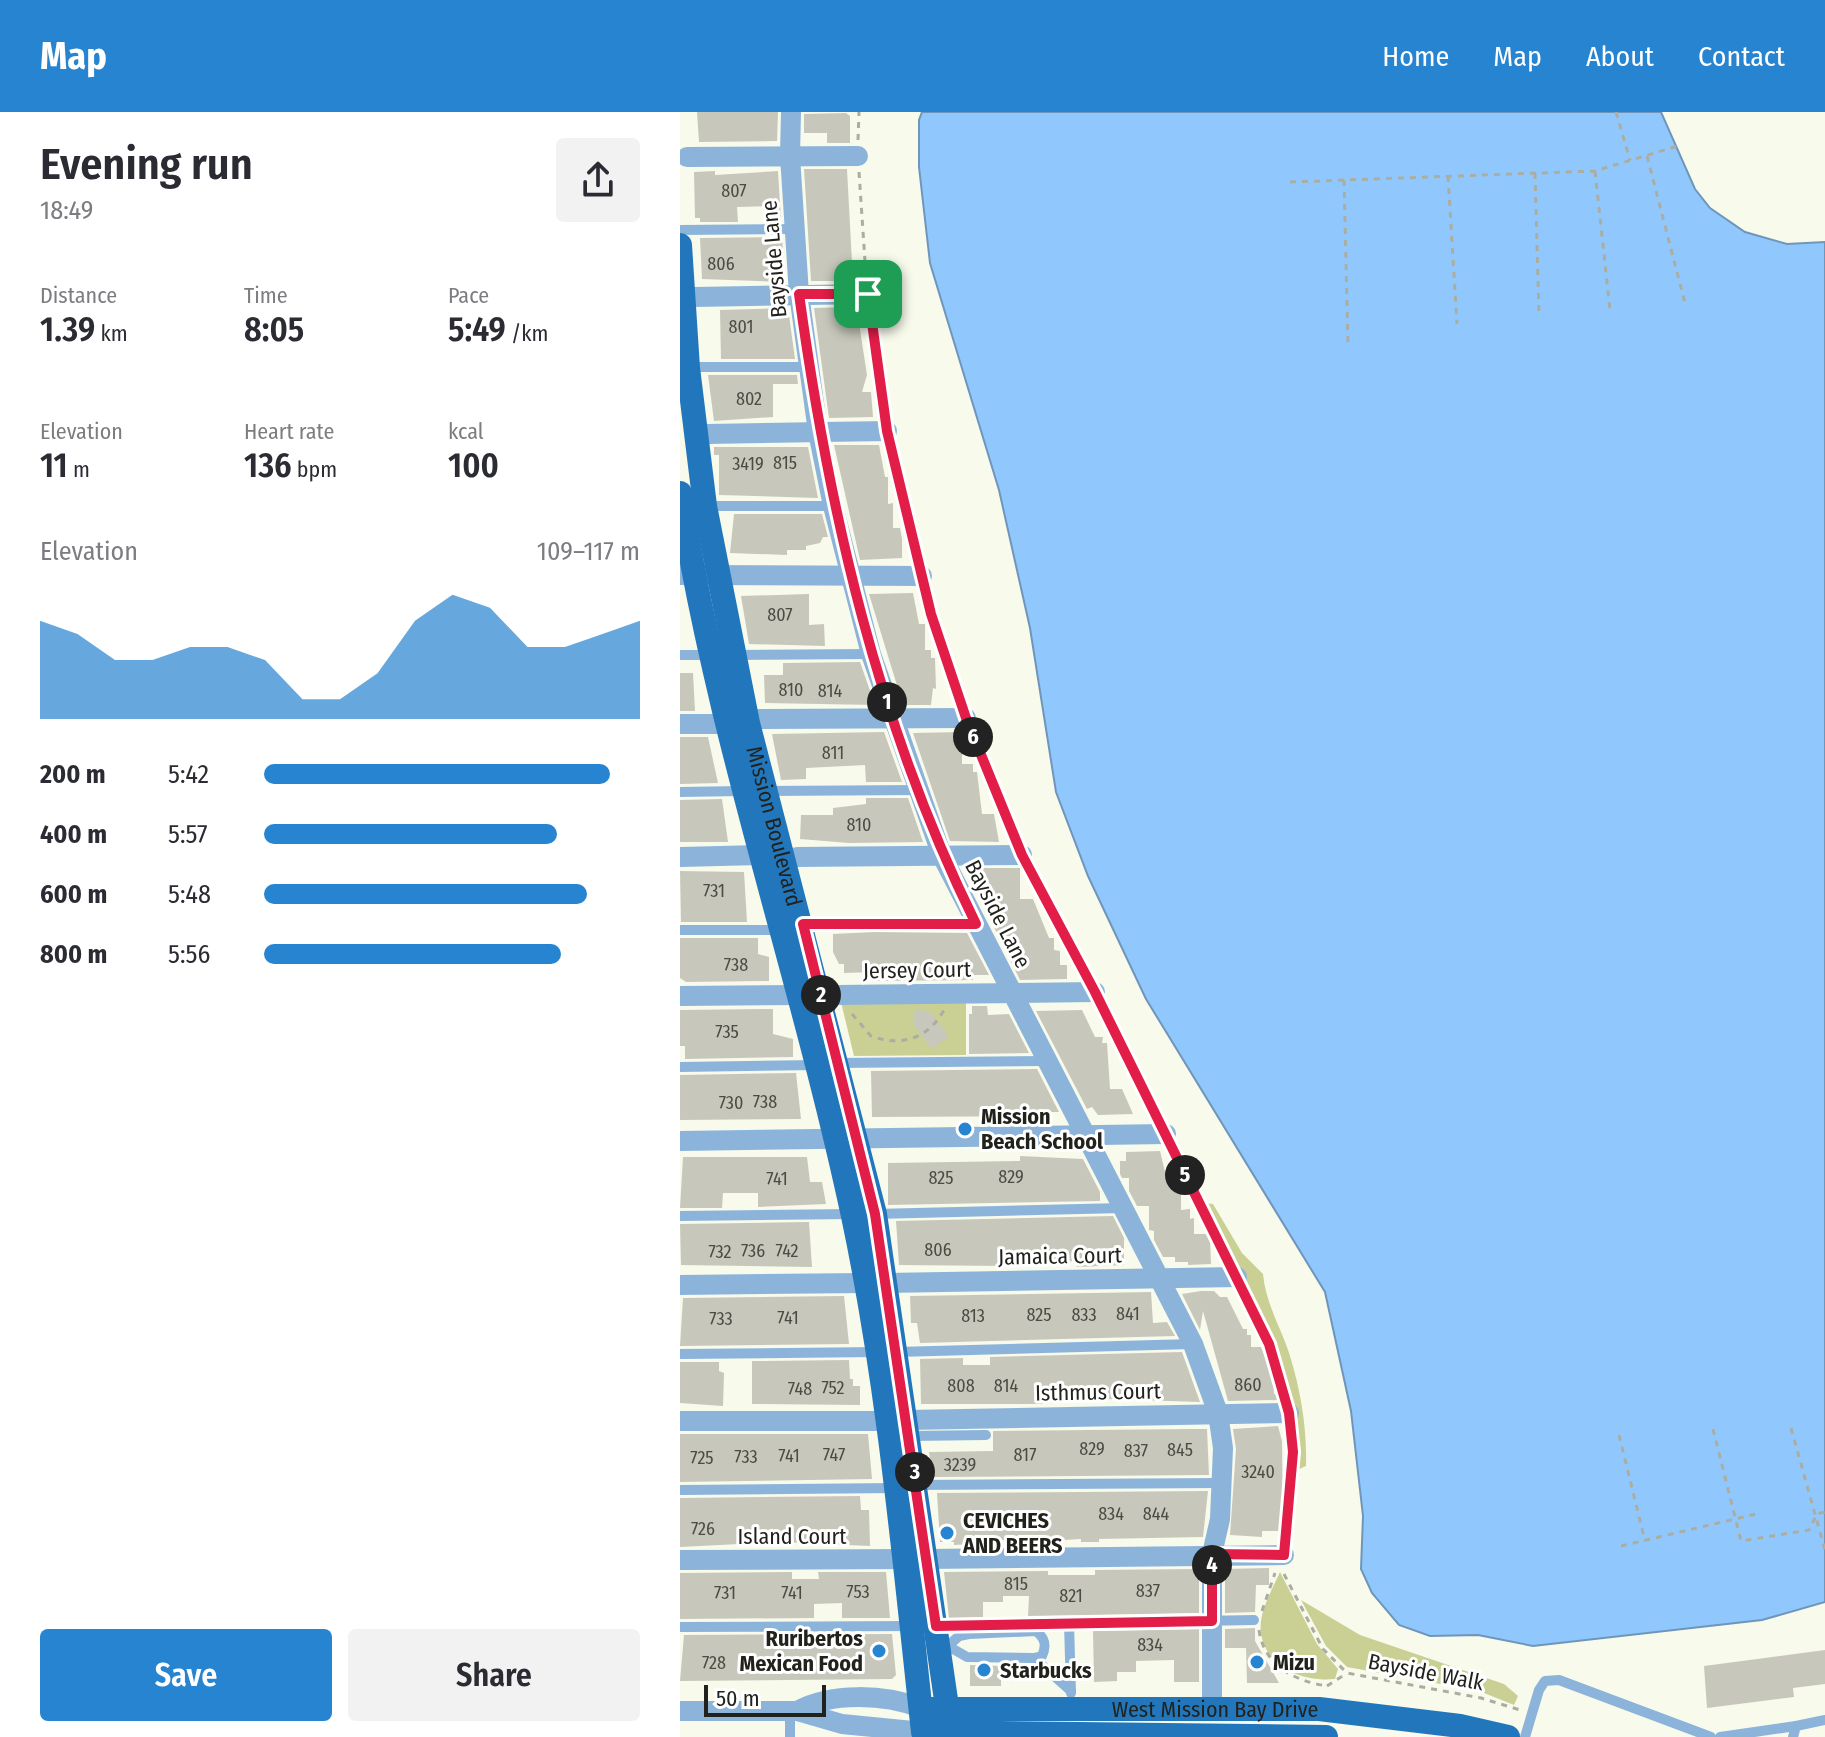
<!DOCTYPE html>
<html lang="en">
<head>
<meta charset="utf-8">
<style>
	:root { --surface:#fff; --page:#f2f2f3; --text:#2b2b33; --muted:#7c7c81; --accent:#2684d1 }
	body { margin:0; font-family:"Fira Sans Condensed",sans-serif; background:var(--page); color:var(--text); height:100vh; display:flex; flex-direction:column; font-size:30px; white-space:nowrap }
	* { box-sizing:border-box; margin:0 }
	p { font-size:26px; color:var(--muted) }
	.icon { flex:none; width:44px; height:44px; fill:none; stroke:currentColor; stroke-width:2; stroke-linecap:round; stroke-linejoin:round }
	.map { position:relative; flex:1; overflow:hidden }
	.drawer { display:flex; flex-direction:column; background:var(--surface); width:680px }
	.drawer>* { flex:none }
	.scale { position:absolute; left:24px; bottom:20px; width:122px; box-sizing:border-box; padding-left:8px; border:4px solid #22221d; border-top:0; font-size:22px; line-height:28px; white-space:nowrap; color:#22221d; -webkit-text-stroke:6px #fff; paint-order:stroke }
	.pin { position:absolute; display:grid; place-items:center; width:68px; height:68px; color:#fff; margin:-34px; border-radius:16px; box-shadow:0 4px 12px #0006 }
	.km { position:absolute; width:40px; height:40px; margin:-20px; border-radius:50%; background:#222; color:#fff; font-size:22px; line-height:40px; text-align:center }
	.round { display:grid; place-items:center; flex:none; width:84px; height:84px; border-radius:8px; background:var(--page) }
	.summary { display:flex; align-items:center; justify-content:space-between; height:136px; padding:0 40px }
	h1 { font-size:44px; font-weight:600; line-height:60px }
	.metrics { display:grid; grid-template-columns:repeat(3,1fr); gap:12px; height:136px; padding:8px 40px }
	.metrics div { display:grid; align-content:center }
	.metrics b { font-size:34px; font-weight:600 }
	.metrics small { font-size:22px; font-weight:400 }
	.metrics p { font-size:22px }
	.chart { height:224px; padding:16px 40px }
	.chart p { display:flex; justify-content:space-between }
	.chart svg { width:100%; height:144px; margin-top:8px; fill:var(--accent); opacity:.7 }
	.primary-button { display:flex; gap:16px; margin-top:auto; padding:16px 40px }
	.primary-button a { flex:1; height:92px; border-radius:8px; background:var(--accent); color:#fff; font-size:32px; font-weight:600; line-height:92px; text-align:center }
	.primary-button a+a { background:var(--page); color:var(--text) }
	ul { padding:0 40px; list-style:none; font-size:26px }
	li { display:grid; grid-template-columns:128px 96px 1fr; align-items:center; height:60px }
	li i { height:20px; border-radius:10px; background:var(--accent) }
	header { display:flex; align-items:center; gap:48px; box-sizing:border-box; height:112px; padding:0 40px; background:var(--accent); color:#fff }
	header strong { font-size:38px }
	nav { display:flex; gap:44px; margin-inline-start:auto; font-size:28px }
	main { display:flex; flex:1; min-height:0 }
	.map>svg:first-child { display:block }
	.green { fill:#cad094 }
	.water { fill:#90c8fe; stroke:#6f96ba; stroke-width:2 }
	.building { fill:#c7c8bb }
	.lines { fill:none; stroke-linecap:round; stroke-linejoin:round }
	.path { stroke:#acada1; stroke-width:3; stroke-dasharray:6 6; stroke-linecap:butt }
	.lane { stroke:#8cb4da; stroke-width:10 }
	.street { stroke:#8cb4da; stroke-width:20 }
	.primary { stroke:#2277bc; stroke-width:24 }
	.route-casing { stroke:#fff; stroke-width:16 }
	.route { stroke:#e11d48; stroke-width:10 }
	.poi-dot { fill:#2684d1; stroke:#fff; stroke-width:3 }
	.labels { text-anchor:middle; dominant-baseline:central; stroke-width:6; stroke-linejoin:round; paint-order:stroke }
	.number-label { font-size:18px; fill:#4b4c44 }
	.street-label { font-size:22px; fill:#22221d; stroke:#fff }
	.poi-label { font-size:22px; font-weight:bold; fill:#22221d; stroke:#fff; text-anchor:start }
</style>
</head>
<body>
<header>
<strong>Map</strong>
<nav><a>Home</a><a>Map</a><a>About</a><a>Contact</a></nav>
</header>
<main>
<section class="drawer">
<div class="summary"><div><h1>Evening run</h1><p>18:49</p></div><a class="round"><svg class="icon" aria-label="share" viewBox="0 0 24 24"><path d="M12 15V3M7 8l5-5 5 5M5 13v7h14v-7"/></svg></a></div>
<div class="metrics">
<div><p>Distance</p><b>1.39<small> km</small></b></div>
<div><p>Time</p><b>8:05</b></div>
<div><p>Pace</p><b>5:49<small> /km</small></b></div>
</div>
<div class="metrics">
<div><p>Elevation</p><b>11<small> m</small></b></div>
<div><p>Heart rate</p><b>136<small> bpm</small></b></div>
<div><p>kcal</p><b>100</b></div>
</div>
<div class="chart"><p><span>Elevation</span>109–117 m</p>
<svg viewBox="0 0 160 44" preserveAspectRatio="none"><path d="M0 44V14L10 18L20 26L30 26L40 22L50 22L60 26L70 38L80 38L90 30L100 14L110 6L120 10L130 22L140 22L150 18L160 14V44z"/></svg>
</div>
<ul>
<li><b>200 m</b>5:42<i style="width:92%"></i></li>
<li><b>400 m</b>5:57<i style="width:78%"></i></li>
<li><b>600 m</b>5:48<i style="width:86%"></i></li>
<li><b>800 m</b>5:56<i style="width:79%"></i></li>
</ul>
<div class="primary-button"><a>Save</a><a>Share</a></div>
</section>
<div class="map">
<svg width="1145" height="1625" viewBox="0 0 1145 1625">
	<rect width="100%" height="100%" fill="#f8faeb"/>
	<g class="green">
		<path d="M286 884V943L174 944 160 886Z"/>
		<path d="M524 1091 533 1092 562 1141 583 1162C586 1193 601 1215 610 1244 621 1280 627 1316 626 1354L617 1358C614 1254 571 1181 524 1091Z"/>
		<path d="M600 1460 637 1532 658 1557 655 1567C625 1570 586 1557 581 1521 578 1501 592 1478 600 1460Z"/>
		<path d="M621 1488 680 1523 824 1572 838 1584 834 1593 799 1579 667 1555 646 1534Z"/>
	</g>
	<path class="water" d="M242 0H981L1015 77 1030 96 1065 120 1107 132 1145 130V1490L1082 1508 853 1534 798 1523 750 1524 719 1513 692 1481 681 1457 683 1404 671 1299 645 1180 466 887 408 764 376 680 350 516 319 378 250 151 239 55V8Z"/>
	<g class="building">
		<path d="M17 0H98L97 29 19 30Z"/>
		<path d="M166 1 170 4V31H147V21H124V2Z"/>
		<path d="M124 57H167L173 169H131Z"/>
		<path d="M35 59V63L98 59 101 109H89V94L57 95 58 110H20V106H15L14 60Z"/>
		<path d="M102 125 105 170 22 167 20 126Z"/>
		<path d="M168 195 177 198 187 263 182 280H191L193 305 149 306 134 196Z"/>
		<path d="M108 196 115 247H41L40 198Z"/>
		<path d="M28 263H117L118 272H93V305L34 309Z"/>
		<path d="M154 333H199L205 365H208V392L213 391V416H220L222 427V446L180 448Z"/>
		<path d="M34 335H128L138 386 39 383V343H34Z"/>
		<path d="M54 402H142L148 425H143L140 431 126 434V438H107V443L50 441Z"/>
		<path d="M233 481 239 512H245V538H251V546H255L256 577 253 576 251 593H223L189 482Z"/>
		<path d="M129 482V513L144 512 145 534 69 532 61 484Z"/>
		<path d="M180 550 195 593 85 591 84 563H103V551Z"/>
		<path d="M0 561H13L15 599H0Z"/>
		<path d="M204 620 222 670H186L185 653 126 656V667L101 668 92 622Z"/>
		<path d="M282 620V652H293V660H297L302 702H314L319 730 270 729 233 621Z"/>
		<path d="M0 625H28L38 671 0 672Z"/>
		<path d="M186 686H228L243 730 169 731 120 727 121 703H153V696L186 692Z"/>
		<path d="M42 687 48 730H0V688Z"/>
		<path d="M285 756H340V787H353L369 826H374V838L380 839V853H387V867L340 868Z"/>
		<path d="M0 759 64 760 67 810H1Z"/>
		<path d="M194 820 287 821 309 863H293V868L195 869V860L164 861V852H159L153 840V822Z"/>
		<path d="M0 826H78V842L89 845V869L6 870 0 866Z"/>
		<path d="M292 894H307L308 903 329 902 349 941 289 942V902H292Z"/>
		<path d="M93 897V922L113 927V945L5 947V934H0V898Z"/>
		<path d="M239 897 251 901 269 924 252 937 235 915 233 902Z"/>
		<path d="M402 898 415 925H423L422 931H427L430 977H442L453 1002 418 1003 412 995 407 997 356 899Z"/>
		<path d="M357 957 379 1000H365V1004L192 1005 191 959Z"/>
		<path d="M116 961 121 1007 0 1008V963Z"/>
		<path d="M480 1039 485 1060H492V1072H498V1079L501 1078V1098L510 1097V1107L514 1106V1122H526L530 1128 531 1152 508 1153V1150H495V1145H483L474 1128V1119L469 1118V1094H457L449 1079V1066H442L440 1062V1049H446V1040Z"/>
		<path d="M340 1044 403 1047 420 1080V1089L208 1093V1051L340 1049Z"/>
		<path d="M3 1045H127L130 1070H142L146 1092 78 1095V1081H43L42 1096H0Z"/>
		<path d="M433 1104 444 1126V1153L397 1155 395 1149 327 1154 219 1153 216 1109Z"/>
		<path d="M129 1110 132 1155 1 1153 0 1112Z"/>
		<path d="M521 1179H534L540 1185H547L563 1217H567V1223H571V1235H581L593 1263 594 1282H597V1288L548 1289 523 1199 520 1218 502 1182Z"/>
		<path d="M471 1180 473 1211 487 1210 495 1224 240 1231 237 1211H231L230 1184Z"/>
		<path d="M164 1184 169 1232 0 1234 3 1186Z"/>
		<path d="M502 1240 520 1290 395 1286 359 1292H241L240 1247 283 1246V1253H310V1245Z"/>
		<path d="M169 1248 170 1267H173V1274H180V1293L72 1292V1249Z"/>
		<path d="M0 1250H39V1259L44 1261 43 1294 0 1291Z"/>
		<path d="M598 1314 602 1329 603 1419H582V1425L550 1423 556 1337 553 1317Z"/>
		<path d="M510 1317H527L529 1363 253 1365 249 1340 313 1339V1319Z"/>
		<path d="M0 1322H188L192 1367 0 1370Z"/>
		<path d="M528 1379 523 1425 419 1427V1430H401V1427L332 1431V1428L293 1429V1432L274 1433V1430H260L257 1381Z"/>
		<path d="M180 1384 181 1398H189L190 1434 101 1430 0 1435V1386Z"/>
		<path d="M589 1456V1473H576L575 1500 545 1501V1457Z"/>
		<path d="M519 1457V1501L348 1504 349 1484H323V1490H303V1505L269 1506 264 1460 368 1459V1463H415V1458Z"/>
		<path d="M112 1460V1467H139L138 1460H206L210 1506H162V1491L134 1492V1506L0 1507V1461Z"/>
		<path d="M575 1516V1529L599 1571H567L566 1536H545V1517Z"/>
		<path d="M519 1517V1570H494V1548L456 1549V1560H437V1569L414 1570 413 1519Z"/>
		<path d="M212 1522 216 1563 212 1567 0 1569 4 1523Z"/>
		<path d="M1145 1538V1572L1113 1576 1114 1585 1027 1596 1024 1554Z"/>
		<path d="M290 1553 321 1554V1574H290Z"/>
	</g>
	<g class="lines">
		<g class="path">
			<path d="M936 0 950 48"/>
			<path d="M178 28 179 0"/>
			<path d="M967 44 1006 195"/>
			<path d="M915 59 930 198"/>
			<path d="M179 60 186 164"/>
			<path d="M855 61 859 203"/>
			<path d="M768 64 777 212"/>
			<path d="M664 68 668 232"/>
			<path d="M610 70 915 59 1001 33"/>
			<path d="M190 199 205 303"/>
			<path d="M211 334 238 447"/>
			<path d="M247 482 279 589"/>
			<path d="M292 622 335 726"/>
			<path d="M350 758 405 861"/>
			<path d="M423 896 477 1004"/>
			<path d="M172 902 191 924C221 935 248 927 264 898"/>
			<path d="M492 1036 548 1147"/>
			<path d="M564 1179 589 1232 604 1284"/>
			<path d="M1111 1316 1145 1438"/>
			<path d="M1033 1317 1061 1429 1129 1418 1137 1402 1145 1400"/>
			<path d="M939 1323 965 1429"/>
			<path d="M606 1426 611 1392V1319"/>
			<path d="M941 1434 1076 1402"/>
			<path d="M604 1462 643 1537 667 1561 801 1586 840 1598"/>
			<path d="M582 1499 595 1461"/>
			<path d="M579 1518C584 1554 615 1569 647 1574"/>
			<path d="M647 1574 667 1561"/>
		</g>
		<g class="lane">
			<path d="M0 118 115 117"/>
			<path d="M10 255H129"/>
			<path d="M27 394H153"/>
			<path d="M0 543H30"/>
			<path d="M56 543 191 542"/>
			<path d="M86 679 238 678"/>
			<path d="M0 680 62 679"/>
			<path d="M123 812H296"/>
			<path d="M0 818H102"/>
			<path d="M158 951 365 949"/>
			<path d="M0 955 138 953"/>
			<path d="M195 1102 444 1096"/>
			<path d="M0 1104 173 1102"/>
			<path d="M216 1240 513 1232"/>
			<path d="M0 1242 198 1240"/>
			<path d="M230 1324 306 1323"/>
			<path d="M237 1373 543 1371"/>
			<path d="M0 1378 217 1376"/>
			<path d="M389 1511 391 1581"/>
			<path d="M256 1514 574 1508"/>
			<path d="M0 1515 230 1514"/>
			<path d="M260 1534H268L287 1545 354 1546 391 1579"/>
			<path d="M268 1534 279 1524 289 1522 356 1519C365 1526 367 1533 362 1544L354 1546"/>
			<path d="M110 1599V1625"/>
			<path d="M845 1625 859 1578 865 1569 879 1568 1031 1625"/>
			<path d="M1040 1625 1116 1614"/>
			<path d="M1113 1625 1116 1614 1145 1608"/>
		</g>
		<g class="street">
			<path d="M111 0 110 44 119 182 138 320 153 394 191 542 262 744 513 1232 538 1301 543 1336 540 1407 532 1442V1595"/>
			<path d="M7 45 178 44"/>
			<path d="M14 185 188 182"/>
			<path d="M28 322 207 319"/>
			<path d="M0 463 242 464"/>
			<path d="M79 607 286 606"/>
			<path d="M0 612H47"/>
			<path d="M0 745 80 743"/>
			<path d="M117 745 342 743"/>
			<path d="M156 883 415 880"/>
			<path d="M0 884 120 883"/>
			<path d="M0 1029 486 1022"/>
			<path d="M205 1171 557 1165"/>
			<path d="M0 1173 186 1171"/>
			<path d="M227 1308 609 1301"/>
			<path d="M0 1309H208"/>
			<path d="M246 1447 604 1443"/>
			<path d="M0 1448 225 1447"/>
			<path d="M0 1599H117L162 1612 243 1620"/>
			<path d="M117 1599C151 1580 205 1582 240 1596"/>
		</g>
		<g class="primary">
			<path id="s1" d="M0 133 8 256 25 394 68 611 195 1102 271 1622"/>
			<path d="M0 381C38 627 121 861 173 1104 209 1274 224 1447 243 1620L646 1625"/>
			<path id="s2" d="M251 1597H639L780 1614 828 1625"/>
		</g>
	</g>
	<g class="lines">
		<defs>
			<path id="route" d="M119 182H188L207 319 251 502 286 606 342 743 415 880 589 1232 609 1301 613 1340 604 1443 532 1442V1509L256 1514 195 1102 123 812H296C198 614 149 400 119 182Z"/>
		</defs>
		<use href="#route" class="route-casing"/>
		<use href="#route" class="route"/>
	</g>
	<g class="poi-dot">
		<circle cx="285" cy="1017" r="8"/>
		<circle cx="267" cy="1421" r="8"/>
		<circle cx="199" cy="1539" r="8"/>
		<circle cx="577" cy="1550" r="8"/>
		<circle cx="304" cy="1558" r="8"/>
	</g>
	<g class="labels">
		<g class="number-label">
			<text x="54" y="79">807</text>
			<text x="41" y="152">806</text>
			<text x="61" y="215">801</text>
			<text x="69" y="287">802</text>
			<text x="105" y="351">815</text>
			<text x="68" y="352">3419</text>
			<text x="100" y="503">807</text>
			<text x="111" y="578">810</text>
			<text x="150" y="579">814</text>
			<text x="153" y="641">811</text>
			<text x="179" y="713">810</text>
			<text x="34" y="779">731</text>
			<text x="56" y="853">738</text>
			<text x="47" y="920">735</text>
			<text x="85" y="990">738</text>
			<text x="51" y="991">730</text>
			<text x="331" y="1065">829</text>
			<text x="261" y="1066">825</text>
			<text x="97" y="1067">741</text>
			<text x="258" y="1138">806</text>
			<text x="73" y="1139">736</text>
			<text x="107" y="1139">742</text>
			<text x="40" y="1140">732</text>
			<text x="448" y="1202">841</text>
			<text x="359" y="1203">825</text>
			<text x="404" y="1203">833</text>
			<text x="293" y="1204">813</text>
			<text x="108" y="1206">741</text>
			<text x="41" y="1207">733</text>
			<text x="568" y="1273">860</text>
			<text x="281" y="1274">808</text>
			<text x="326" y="1274">814</text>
			<text x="153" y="1276">752</text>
			<text x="120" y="1277">748</text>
			<text x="412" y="1337">829</text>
			<text x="500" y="1338">845</text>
			<text x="456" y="1339">837</text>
			<text x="154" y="1343">747</text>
			<text x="345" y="1343">817</text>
			<text x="109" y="1344">741</text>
			<text x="66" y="1345">733</text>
			<text x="22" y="1346">725</text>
			<text x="280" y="1353">3239</text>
			<text x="578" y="1360">3240</text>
			<text x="431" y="1402">834</text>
			<text x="476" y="1402">844</text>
			<text x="23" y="1417">726</text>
			<text x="336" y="1472">815</text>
			<text x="468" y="1479">837</text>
			<text x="178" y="1480">753</text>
			<text x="45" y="1481">731</text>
			<text x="112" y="1481">741</text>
			<text x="391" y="1484">821</text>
			<text x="470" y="1533">834</text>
			<text x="34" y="1551">728</text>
		</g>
		<g class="street-label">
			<text transform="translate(94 147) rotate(-95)">Bayside Lane</text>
			<text stroke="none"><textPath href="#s1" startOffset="590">Mission Boulevard</textPath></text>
			<text transform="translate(318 802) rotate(63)">Bayside Lane</text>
			<text transform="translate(237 858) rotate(-1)">Jersey Court</text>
			<text transform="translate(380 1144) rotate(-1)">Jamaica Court</text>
			<text transform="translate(418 1280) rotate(-1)">Isthmus Court</text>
			<text x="112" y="1424">Island Court</text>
			<text transform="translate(746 1560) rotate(11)">Bayside Walk</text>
			<text stroke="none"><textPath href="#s2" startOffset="284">West Mission Bay Drive</textPath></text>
		</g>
		<g class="poi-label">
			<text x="301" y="1004">Mission<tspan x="301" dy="25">Beach School</tspan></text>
			<text x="283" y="1408">CEVICHES<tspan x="283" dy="25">AND BEERS</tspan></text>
			<text x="183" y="1526" text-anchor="end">Ruribertos<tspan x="183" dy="25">Mexican Food</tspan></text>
			<text x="593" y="1550">Mizu</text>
			<text x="320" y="1558">Starbucks</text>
		</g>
	</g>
</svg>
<div class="scale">50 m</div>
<div class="pin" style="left:188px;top:182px;background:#1e9e55"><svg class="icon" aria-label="arrive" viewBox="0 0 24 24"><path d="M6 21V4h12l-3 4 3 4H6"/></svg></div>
<b class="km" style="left:207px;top:590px">1</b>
<b class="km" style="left:141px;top:883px">2</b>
<b class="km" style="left:235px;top:1360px">3</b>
<b class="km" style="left:532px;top:1453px">4</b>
<b class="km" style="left:505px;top:1063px">5</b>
<b class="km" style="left:293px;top:625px">6</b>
</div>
</main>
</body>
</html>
